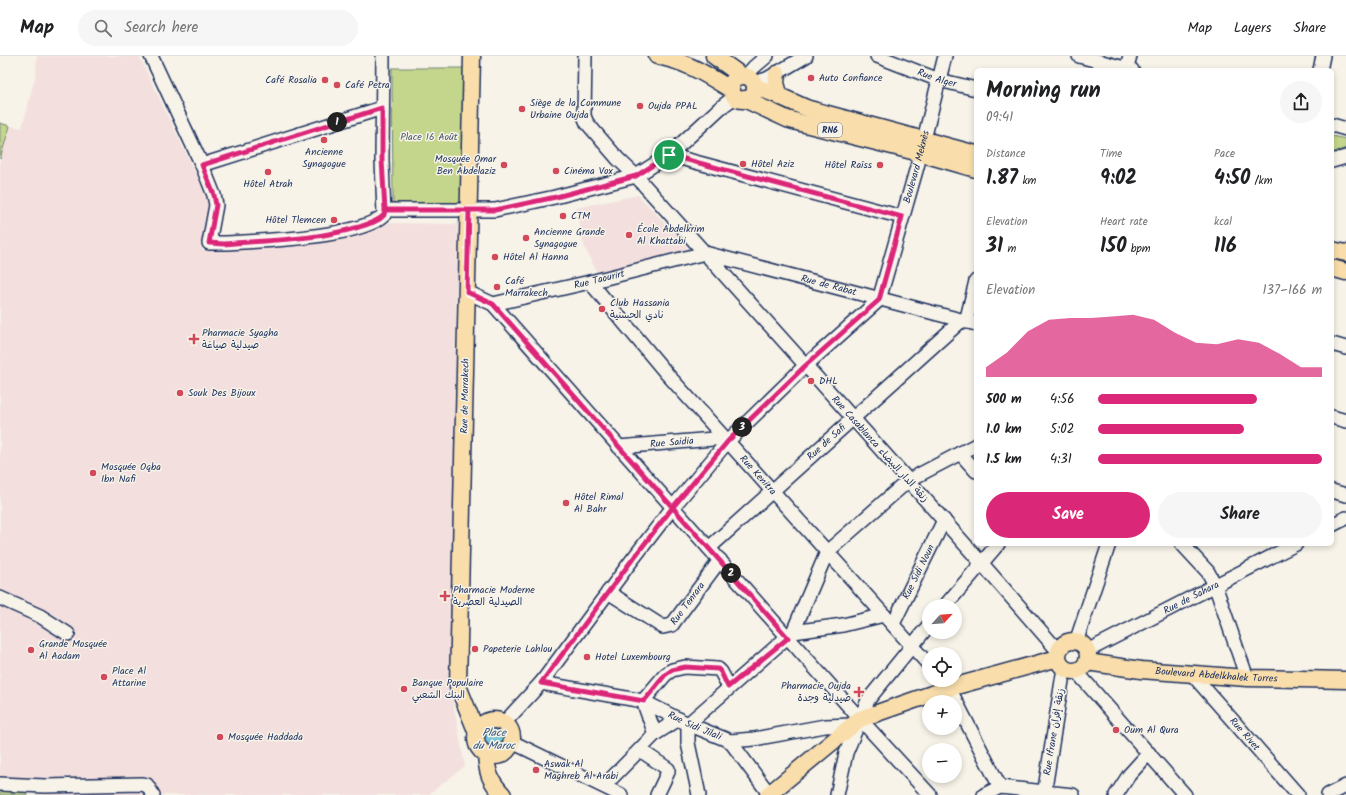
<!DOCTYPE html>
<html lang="en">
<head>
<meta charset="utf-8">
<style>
	:root { --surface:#fff; --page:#f6f6f6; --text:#202124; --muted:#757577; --line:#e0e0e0; --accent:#db2777 }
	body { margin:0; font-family:Kalam,"Playpen Sans Arabic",sans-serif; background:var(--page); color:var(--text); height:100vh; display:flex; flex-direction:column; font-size:15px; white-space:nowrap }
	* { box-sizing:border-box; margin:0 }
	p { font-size:13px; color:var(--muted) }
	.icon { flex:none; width:22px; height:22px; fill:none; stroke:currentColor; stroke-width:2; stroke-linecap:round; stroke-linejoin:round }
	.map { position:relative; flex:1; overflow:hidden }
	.side { position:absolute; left:974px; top:12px; width:360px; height:478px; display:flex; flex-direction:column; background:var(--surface); border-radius:6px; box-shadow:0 2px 6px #0003 }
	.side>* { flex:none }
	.needle { width:26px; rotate:64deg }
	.buttons { position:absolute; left:922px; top:543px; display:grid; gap:8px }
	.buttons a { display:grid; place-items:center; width:40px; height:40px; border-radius:50%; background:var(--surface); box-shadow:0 2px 6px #0003; font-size:20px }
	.pin { position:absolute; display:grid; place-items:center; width:34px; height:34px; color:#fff; margin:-17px; border:2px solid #fff; border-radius:50%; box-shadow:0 1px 4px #0007 }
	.km { position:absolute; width:20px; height:20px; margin:-10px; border-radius:50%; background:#222; color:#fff; font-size:11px; line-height:20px; text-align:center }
	.round { display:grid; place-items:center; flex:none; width:42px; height:42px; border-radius:21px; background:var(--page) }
	.summary { display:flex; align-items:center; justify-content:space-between; height:68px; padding:0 12px }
	h1 { font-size:22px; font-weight:800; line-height:30px }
	.metrics { display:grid; grid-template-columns:repeat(3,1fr); gap:6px; height:68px; padding:4px 12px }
	.metrics div { display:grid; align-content:center }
	.metrics b { font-size:20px; font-weight:800 }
	.metrics small { font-size:11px; font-weight:400 }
	.metrics p { font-size:11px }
	.chart { height:112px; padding:8px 12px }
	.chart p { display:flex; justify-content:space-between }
	.chart svg { width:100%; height:72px; margin-top:4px; fill:var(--accent); opacity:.7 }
	.button { display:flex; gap:8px; margin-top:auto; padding:8px 12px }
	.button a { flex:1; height:46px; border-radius:24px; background:var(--accent); color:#fff; font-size:16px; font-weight:800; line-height:46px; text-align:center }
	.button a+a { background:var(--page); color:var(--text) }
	ul { padding:0 12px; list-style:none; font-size:13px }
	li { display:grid; grid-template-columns:64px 48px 1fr; align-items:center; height:30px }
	li i { height:10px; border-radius:5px; background:var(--accent) }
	header { display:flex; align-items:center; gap:24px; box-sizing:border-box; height:56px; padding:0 20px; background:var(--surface); border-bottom:1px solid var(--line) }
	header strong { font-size:19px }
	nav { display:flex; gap:22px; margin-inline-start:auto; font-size:14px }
	.search { width:280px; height:36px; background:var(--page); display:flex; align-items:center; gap:10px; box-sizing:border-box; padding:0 14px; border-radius:22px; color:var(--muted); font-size:15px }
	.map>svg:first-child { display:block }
	.built { fill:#f3e0de }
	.green { fill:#c4d68b; stroke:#708274 }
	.water { fill:#7ac7d8; stroke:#548aa7 }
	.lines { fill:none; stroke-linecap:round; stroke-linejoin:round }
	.minor-casing { stroke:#1b2f5e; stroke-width:16 }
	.major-casing { stroke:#1b2f5e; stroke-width:19 }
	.minor { stroke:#f7f3e8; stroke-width:13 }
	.major { stroke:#f9deab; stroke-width:16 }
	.route-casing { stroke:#fff; stroke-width:8 }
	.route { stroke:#db2777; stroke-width:5 }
	.poi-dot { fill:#d1495b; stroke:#f7f3e8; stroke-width:1.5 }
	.labels { text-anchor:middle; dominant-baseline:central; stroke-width:3; stroke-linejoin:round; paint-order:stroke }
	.shield { fill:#f7f3e8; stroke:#5d6a87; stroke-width:1 }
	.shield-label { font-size:9px; font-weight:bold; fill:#1b2f5e }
	.poi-label { font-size:10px; fill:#1b2f5e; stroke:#f7f3e8; text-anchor:start }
	.street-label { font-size:10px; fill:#1b2f5e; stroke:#f7f3e8 }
	.park-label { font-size:10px; fill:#455969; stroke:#f7f3e8 }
	.water-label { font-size:11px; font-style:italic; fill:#33557c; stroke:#f7f3e8 }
</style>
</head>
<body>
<header>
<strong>Map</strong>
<div class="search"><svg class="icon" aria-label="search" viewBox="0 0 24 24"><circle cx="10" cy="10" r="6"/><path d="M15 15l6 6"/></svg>Search here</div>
<nav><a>Map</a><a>Layers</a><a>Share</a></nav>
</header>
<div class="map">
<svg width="1346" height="739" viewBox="0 0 1346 739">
	<rect width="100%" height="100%" fill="#f7f3e8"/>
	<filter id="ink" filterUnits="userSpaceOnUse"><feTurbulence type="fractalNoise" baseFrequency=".025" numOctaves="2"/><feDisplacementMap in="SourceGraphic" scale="8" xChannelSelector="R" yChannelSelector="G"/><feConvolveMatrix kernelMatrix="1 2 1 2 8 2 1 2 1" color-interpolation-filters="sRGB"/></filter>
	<g filter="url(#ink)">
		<g class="built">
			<path d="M37 0H139L211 149 202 194 317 185 388 167 458 168 450 630 465 710 428 739H34V734H0V103L10 70 22 72 36 17Z"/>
			<path d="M638 139 687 190 685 198 598 219 584 190 576 152Z"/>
		</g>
		<g class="green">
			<path d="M392 12H464L465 150H393Z"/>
			<path d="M0 67 10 70 0 103Z"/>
			<path d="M1332 80 1346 83V92L1332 97Z"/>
			<rect x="0" y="734" width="27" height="5"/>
		</g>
		<circle class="water" cx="494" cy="683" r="13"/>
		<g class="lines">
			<defs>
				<g id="minor">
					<path d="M151 0 202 109 214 139 216 149 209 187H224C259 185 360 182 384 159L382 104 383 0"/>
					<path d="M585 0 584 60 587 67 618 103 636 120C777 278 920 435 1059 596"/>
					<path id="s1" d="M877 0 939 24 976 33"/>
					<path d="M1079 0 1132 14"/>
					<path d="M1126 14 1130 0"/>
					<path d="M1320 14 1323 0"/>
					<path d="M746 20 754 11 767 0"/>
					<path d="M754 27 767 23 806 0"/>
					<path d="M1332 69 1346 73"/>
					<path d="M669 99 902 161"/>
					<path d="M1332 105 1346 101"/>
					<path d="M202 109 382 52"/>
					<path d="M385 154H495L555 141 636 120 669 99 720 52 736 40"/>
					<path id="s2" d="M590 226 667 318 929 609"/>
					<path d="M467 236 493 248 860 663 930 739"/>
					<path id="s3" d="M493 248 590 226 705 197 976 268"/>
					<path d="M966 266 976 225"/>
					<path d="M1332 288 1346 292"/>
					<path d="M1332 361 1346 365"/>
					<path id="s4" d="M619 391 725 382"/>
					<path d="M960 397 976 415"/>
					<path d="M1332 435 1346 439"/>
					<path d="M1332 469 1346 462"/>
					<path d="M1182 488 1208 516 1215 529 1247 622"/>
					<path id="s5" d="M709 492 961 265"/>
					<path id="s6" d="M608 536 663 571 672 569 674 566 720 504"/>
					<path d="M0 542 40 560 68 578"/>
					<path d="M945 550 998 488"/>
					<path id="s7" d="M893 568 944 464"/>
					<path d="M793 576 843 569 884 559"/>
					<path d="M1076 586 1109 488"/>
					<path id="s8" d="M1087 595 1296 488"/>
					<path d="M1076 615 1185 739"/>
					<path id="s9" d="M1192 618 1298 739"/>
					<path d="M942 624 949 632 1000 731"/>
					<path id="s10" d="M541 627 643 645 688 668 730 685 754 683 825 670 852 669"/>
					<path id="s11" d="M505 666 541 627 629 508 673 451 728 385 805 310 879 244 917 111 945 0"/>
					<path d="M688 668 793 576 827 496 909 424 976 389"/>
					<path d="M688 668V687L699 739"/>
					<path d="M655 678 643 645 665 619 672 614 685 611 718 613 721 616 729 631"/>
					<path d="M730 685 770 739"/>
					<path d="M512 686 621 739"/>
					<path d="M640 694 668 713V716L657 739"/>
					<path d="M0 728 45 730 141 728 147 729 153 739"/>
					<path d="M604 730 655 678 679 663"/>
					<path d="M837 739 846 697 868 644 929 569"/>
					<path d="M984 739 1000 731 1073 739"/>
					<path d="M1044 739 1064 612"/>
					<path d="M1116 739 1129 719 1149 697"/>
					<path d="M1328 739 1346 730"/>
				</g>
				<g id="major">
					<path d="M472 0 458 630 477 677"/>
					<path d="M657 0C688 6 705 18 732 34"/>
					<path d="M714 0 742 20"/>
					<path d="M777 18 776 27 780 41"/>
					<circle cx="743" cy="32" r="12"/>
					<path d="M755 31C774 36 791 46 809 53L976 98"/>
					<path d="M744 43 787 63 801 67 920 97 976 113"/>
					<path d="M1332 194 1346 197"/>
					<path d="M1332 212 1346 216"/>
					<circle cx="1073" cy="600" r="15"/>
					<path id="s12" d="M1087 606 1141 614 1247 622 1346 624"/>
					<circle cx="494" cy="682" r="18"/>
					<path d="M486 698C487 717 490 725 503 739"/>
					<path d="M768 739 860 663 949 632 1058 602"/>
				</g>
			</defs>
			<use href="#minor" class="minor-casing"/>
			<use href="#major" class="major-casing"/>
			<use href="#minor" class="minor"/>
			<use href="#major" class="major"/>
		</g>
	</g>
	<g class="lines" filter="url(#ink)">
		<defs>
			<path id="route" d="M669 99 636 120 556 141 495 154H385L384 159C378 166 368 168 359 171 316 184 269 184 224 188L209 187 216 149 214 139 202 109 382 52V104L385 154H469L467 236 493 248 788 582 728 631 721 616 718 613 685 611 672 614 665 619 644 645 541 627 629 508 673 451 728 385 805 310 879 244 902 161 669 99"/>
		</defs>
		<use href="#route" class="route-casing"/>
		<use href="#route" class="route"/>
	</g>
	<g class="poi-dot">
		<circle cx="811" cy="22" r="4"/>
		<circle cx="325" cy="24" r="4"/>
		<circle cx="337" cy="29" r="4"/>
		<circle cx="640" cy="50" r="4"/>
		<circle cx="522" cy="53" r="4"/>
		<circle cx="324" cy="84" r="4"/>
		<circle cx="743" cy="108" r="4"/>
		<circle cx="504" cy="109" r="4"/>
		<circle cx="880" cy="109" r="4"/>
		<circle cx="556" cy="115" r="4"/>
		<circle cx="268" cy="116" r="4"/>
		<circle cx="563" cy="160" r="4"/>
		<circle cx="334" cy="164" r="4"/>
		<circle cx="629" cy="179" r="4"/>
		<circle cx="526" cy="182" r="4"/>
		<circle cx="495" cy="201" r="4"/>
		<circle cx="497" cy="231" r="4"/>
		<circle cx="602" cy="253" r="4"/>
		<path d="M192 277h4v4h4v4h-4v4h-4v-4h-4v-4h4z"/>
		<circle cx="811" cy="325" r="4"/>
		<circle cx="180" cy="337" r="4"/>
		<circle cx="93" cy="417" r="4"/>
		<circle cx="566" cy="447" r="4"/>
		<path d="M443 534h4v4h4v4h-4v4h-4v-4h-4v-4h4z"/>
		<circle cx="475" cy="593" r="4"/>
		<circle cx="31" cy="594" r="4"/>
		<circle cx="587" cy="601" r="4"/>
		<circle cx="104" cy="621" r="4"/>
		<circle cx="404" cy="633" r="4"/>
		<path d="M857 630h4v4h4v4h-4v4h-4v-4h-4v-4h4z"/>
		<circle cx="1116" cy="674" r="4"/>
		<circle cx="220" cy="681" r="4"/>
		<circle cx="536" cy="714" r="4"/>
	</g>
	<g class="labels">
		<rect class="shield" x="818" y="67" width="24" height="14" rx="3"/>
		<g class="shield-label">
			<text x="830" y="74">RN6</text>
		</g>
		<g class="poi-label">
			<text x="819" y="22">Auto Confiance</text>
			<text x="317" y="24" text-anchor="end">Café Rosalia</text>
			<text x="345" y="29">Café Petra</text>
			<text x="530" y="47">Siège de la Commune<tspan x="530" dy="12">Urbaine Oujda</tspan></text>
			<text x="648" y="50">Oujda PPAL</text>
			<text x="324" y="96" text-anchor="middle">Ancienne<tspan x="324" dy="12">Synagogue</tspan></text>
			<text x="496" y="103" text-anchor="end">Mosquée Omar<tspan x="496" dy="12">Ben Abdelaziz</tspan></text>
			<text x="751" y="108">Hôtel Aziz</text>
			<text x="872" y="109" text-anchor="end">Hôtel Raïss</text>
			<text x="564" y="115">Cinéma Vox</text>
			<text x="268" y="128" text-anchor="middle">Hôtel Atrah</text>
			<text x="571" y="160">CTM</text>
			<text x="326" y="164" text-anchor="end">Hôtel Tlemcen</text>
			<text x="637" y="173">École Abdelkrim<tspan x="637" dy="12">Al Khattabi</tspan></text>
			<text x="534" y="176">Ancienne Grande<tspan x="534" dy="12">Synagogue</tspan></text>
			<text x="503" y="201">Hôtel Al Hanna</text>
			<text x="505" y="225">Café<tspan x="505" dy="12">Marrakech</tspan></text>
			<text x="610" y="247">Club Hassania<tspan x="610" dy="12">نادي الحسنية</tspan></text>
			<text x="202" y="277">Pharmacie Syagha<tspan x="202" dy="12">صيدلية صياغة</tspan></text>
			<text x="819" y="325">DHL</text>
			<text x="188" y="337">Souk Des Bijoux</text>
			<text x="101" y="411">Mosquée Oqba<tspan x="101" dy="12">Ibn Nafi</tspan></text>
			<text x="574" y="441">Hôtel Rimal<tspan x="574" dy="12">Al Bahr</tspan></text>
			<text x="453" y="534">Pharmacie Moderne<tspan x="453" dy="12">الصيدلية العصرية</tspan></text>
			<text x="39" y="588">Grande Mosquée<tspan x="39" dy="12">Al Aadam</tspan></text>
			<text x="483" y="593">Papeterie Lahlou</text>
			<text x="595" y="601">Hotel Luxembourg</text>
			<text x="112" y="615">Place Al<tspan x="112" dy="12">Attarine</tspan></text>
			<text x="412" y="627">Banque Populaire<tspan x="412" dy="12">البنك الشعبي</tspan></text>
			<text x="851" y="630" text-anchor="end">Pharmacie Oujda<tspan x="851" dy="12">صيدلية وجدة</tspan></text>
			<text x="1124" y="674">Oum Al Qura</text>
			<text x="228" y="681">Mosquée Haddada</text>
			<text x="544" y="708">Aswak Al<tspan x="544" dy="12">Maghreb Al Arabi</tspan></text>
		</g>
		<g class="street-label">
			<text stroke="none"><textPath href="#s1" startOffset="64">Rue Alger</textPath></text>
			<text stroke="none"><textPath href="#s11" startOffset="704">Boulevard Meknès</textPath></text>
			<text stroke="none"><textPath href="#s3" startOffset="109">Rue Taourirt</textPath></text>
			<text stroke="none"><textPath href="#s3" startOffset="346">Rue de Rabat</textPath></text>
			<text transform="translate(465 340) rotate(-89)">Rue de Marrakech</text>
			<text stroke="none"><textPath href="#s5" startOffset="158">Rue de Safi</textPath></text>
			<text stroke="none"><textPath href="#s4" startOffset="53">Rue Saidia</textPath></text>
			<text transform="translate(880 393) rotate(48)">Rue Casablanca زنقة الدار البيضاء</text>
			<text stroke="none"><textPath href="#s2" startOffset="256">Rue Kenitra</textPath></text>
			<text stroke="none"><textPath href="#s7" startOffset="58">Rue Sidi Noun</textPath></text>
			<text stroke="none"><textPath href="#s8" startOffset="117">Rue de Sahara</textPath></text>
			<text stroke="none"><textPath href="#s6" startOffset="101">Rue Tenrara</textPath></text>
			<text stroke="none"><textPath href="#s12" startOffset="130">Boulevard Abdelkhalek Torres</textPath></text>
			<text stroke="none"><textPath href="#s10" startOffset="161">Rue Sidi Jilali</textPath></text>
			<text transform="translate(1054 676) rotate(-81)">Rue Ifrane زنقة إفران</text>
			<text stroke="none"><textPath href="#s9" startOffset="80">Rue Rivet</textPath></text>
		</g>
		<g class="park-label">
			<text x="429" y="81">Place 16 Août</text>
		</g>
		<g class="water-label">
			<text x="494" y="677">Place<tspan x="494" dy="13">du Maroc</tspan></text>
		</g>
	</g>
</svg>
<div class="buttons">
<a><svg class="needle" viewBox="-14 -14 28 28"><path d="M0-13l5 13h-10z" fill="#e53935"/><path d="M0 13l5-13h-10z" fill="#757577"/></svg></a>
<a><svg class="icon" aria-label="locate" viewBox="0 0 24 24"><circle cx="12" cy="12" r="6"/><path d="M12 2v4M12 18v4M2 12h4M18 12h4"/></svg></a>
<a>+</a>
<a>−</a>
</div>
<div class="pin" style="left:669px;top:99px;background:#1e9e55"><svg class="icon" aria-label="arrive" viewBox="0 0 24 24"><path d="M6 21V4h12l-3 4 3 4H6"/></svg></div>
<b class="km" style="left:337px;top:66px">1</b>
<b class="km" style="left:731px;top:517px">2</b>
<b class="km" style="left:742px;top:371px">3</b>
<section class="side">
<div class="summary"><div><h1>Morning run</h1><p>09:41</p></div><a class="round"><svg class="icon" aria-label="share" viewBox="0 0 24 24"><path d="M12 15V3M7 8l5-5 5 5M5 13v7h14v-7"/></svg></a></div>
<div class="metrics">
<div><p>Distance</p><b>1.87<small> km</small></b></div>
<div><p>Time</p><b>9:02</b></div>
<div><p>Pace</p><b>4:50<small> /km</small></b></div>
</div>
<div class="metrics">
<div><p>Elevation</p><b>31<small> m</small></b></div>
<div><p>Heart rate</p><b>150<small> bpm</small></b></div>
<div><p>kcal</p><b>116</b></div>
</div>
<div class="chart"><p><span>Elevation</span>137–166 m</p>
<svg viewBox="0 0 160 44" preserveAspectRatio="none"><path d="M0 44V38L10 29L20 16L30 9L40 8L50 8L60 7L70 6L80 9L90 17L100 23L110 24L120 21L130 23L140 30L150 38L160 38V44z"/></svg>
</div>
<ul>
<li><b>500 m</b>4:56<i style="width:71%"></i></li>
<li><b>1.0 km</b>5:02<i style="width:65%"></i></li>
<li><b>1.5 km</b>4:31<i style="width:100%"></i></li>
</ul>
<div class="button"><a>Save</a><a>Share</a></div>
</section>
</div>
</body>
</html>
